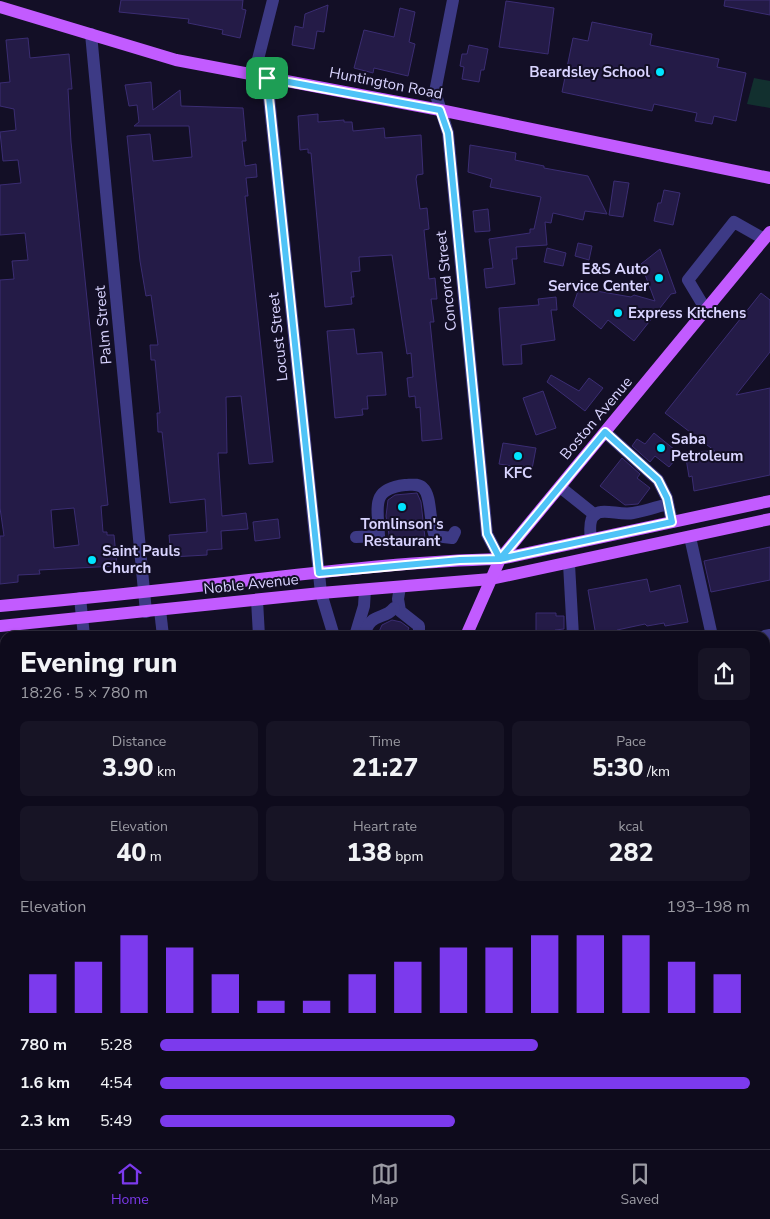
<!DOCTYPE html>
<html lang="en">
<head>
<meta charset="utf-8">
<style>
	:root { --surface:#0e0b1c; --page:#171425; --text:#f1f3f6; --muted:#9b9ba3; --line:#2e2b3b; --accent:#7c3aed }
	body { margin:0; font-family:"Nunito Sans",sans-serif; background:var(--page); color:var(--text); height:100vh; display:flex; flex-direction:column; font-size:19px; white-space:nowrap }
	* { box-sizing:border-box; margin:0 }
	p { font-size:16px; color:var(--muted) }
	.icon { flex:none; width:28px; height:28px; fill:none; stroke:currentColor; stroke-width:2; stroke-linecap:round; stroke-linejoin:round }
	.map { position:relative; flex:1; overflow:hidden }
	.sheet { position:absolute; left:0px; top:631px; width:770px; height:519px; display:flex; flex-direction:column; background:var(--surface); border-radius:15px 15px 0 0; box-shadow:0 1px 4px #0004,0 0 0 1px var(--line) }
	.sheet>* { flex:none }
	.pin { position:absolute; display:grid; place-items:center; width:42px; height:42px; color:#fff; margin:-21px; border-radius:10px; box-shadow:0 2px 8px #0006 }
	.round { display:grid; place-items:center; flex:none; width:52px; height:52px; border-radius:8px; background:var(--page) }
	.headline { display:flex; align-items:center; justify-content:space-between; height:85px; padding:0 20px }
	h1 { font-size:28px; font-weight:800; line-height:38px }
	.metrics { display:grid; grid-template-columns:repeat(3,1fr); gap:8px; height:85px; padding:5px 20px }
	.metrics div { display:grid; align-content:center; border-radius:8px; background:var(--page); text-align:center }
	.metrics b { font-size:25px; font-weight:800 }
	.metrics small { font-size:14px; font-weight:400 }
	.metrics p { font-size:14px }
	.chart { height:140px; padding:10px 20px }
	.chart p { display:flex; justify-content:space-between }
	.chart svg { width:100%; height:90px; margin-top:5px; stroke:var(--accent); stroke-width:6 }
	ul { padding:0 20px; list-style:none; font-size:16px }
	li { display:grid; grid-template-columns:80px 60px 1fr; align-items:center; height:38px }
	li i { height:12px; border-radius:6px; background:var(--accent) }
	.tab-bar { display:flex; justify-content:space-around; align-items:center; height:70px; border-top:1px solid var(--line); background:var(--surface); font-size:14px; color:var(--muted) }
	.tab-bar a { display:grid; justify-items:center; gap:2px }
	.tab-bar .active { color:var(--accent) }
	.map>svg:first-child { display:block }
	.green { fill:#12302f }
	.lines { fill:none; stroke-linecap:round; stroke-linejoin:round }
	.stream { stroke:#0c2248; stroke-width:4.5 }
	.building { fill:#241b47; stroke:#3b2d73; fill-rule:evenodd }
	.minor { stroke:#3d3a85; stroke-width:12 }
	.major { stroke:#c25bff; stroke-width:12 }
	.route-casing { stroke:#fff; stroke-width:10 }
	.route { stroke:#4fc3f7; stroke-width:6 }
	.poi-dot { fill:#00e5ff; stroke:#130f26; stroke-width:2 }
	.labels { text-anchor:middle; dominant-baseline:central; stroke-width:4; stroke-linejoin:round; paint-order:stroke }
	.poi-label { font-size:15px; font-weight:bold; fill:#d9d4ff; stroke:#130f26; text-anchor:start }
	.street-label { font-size:15px; fill:#d9d4ff; stroke:#130f26 }
</style>
</head>
<body>
<div class="map">
<svg width="770" height="1149" viewBox="0 0 770 1149">
	<rect width="100%" height="100%" fill="#130f26"/>
	<path class="green" d="M754 78 770 81V108L747 104Z"/>
	<g class="lines">
		<path class="stream" d="M765 916 770 917"/>
	</g>
	<g class="building">
		<path d="M121 0H243L242 9 246 10 240 38 222 34 223 30 188 23 189 19 119 12Z"/>
		<path d="M725 0H770V15L724 6Z"/>
		<path d="M506 1 554 8 548 54 499 47Z"/>
		<path d="M328 5 324 32 317 31 314 49 292 45 295 26 303 28 305 14Z"/>
		<path d="M400 8 415 12 409 42 415 44 408 76 374 68 373 73 354 68 364 30 394 37Z"/>
		<path d="M592 22 652 34 650 45 719 59 717 67 746 73 736 121 714 116 712 124 695 121 697 113 654 104 652 111 562 92 573 38 588 41Z"/>
		<path d="M28 38 30 58 69 54 72 89H68L71 142 108 505 101 506 103 532H107V535H114L117 566 39 570 40 574 18 575V582L0 584V536H4L0 508V280L14 279 12 261 28 260 25 233 0 235V185L21 183 18 160 3 161 0 132 16 130 14 109 0 106V83L10 82 6 40ZM74 508 79 545 54 548 51 510Z"/>
		<path d="M469 45 488 49 484 70H481L479 82 462 79 464 67 460 66 462 54H467Z"/>
		<path d="M151 82 153 110 180 90 181 106 243 108 246 141H242L245 166 256 164 257 177 246 178 248 196H245L273 462 249 464 241 396 226 397 227 453H218L222 516 246 513 248 529 221 531 222 549 207 550V555L171 557 169 535 207 532 205 499 170 503 162 432H158L157 413H160L155 360H151L150 345H158L151 295 146 296 140 261 127 136 150 134 153 161 192 157 189 126H134L139 122 137 105 129 106 125 85Z"/>
		<path d="M318 114V122L344 120V122H352L353 131 384 128 385 138 421 135 423 174 417 175 416 179 420 209 427 208 429 229 424 230 429 279 435 278 437 299H431L434 322H430L442 439 422 441 420 407 416 408 415 396 409 397 407 378 413 377 411 353 407 354 392 255 359 257 360 271 351 272 354 297H351L352 304 325 307 311 153H308V149L300 150 298 116Z"/>
		<path d="M470 145 516 153 515 160 544 166V168L588 176 607 214 585 211 583 220 553 213 551 223 545 222 547 245 516 247 517 259H512L515 284 486 288 484 269 493 268 489 239 530 233V229H534L541 197 490 187 492 179 468 172Z"/>
		<path d="M614 181 629 183 623 217 609 215Z"/>
		<path d="M664 190 680 193 673 225 654 221 658 203H661Z"/>
		<path d="M488 209 490 231 475 232 473 211Z"/>
		<path d="M578 243 592 246 589 260 575 256Z"/>
		<path d="M547 248 566 253 563 266 544 262Z"/>
		<path d="M660 249 676 293 671 294 634 341 608 320 601 329 573 306 579 288 631 297 634 295 655 301 641 264Z"/>
		<path d="M761 293 770 300V352L736 395 770 388V475L694 491 692 476 689 477 685 452 715 451 665 413Z"/>
		<path d="M556 297 557 310H551L555 340 521 345 522 364 503 365 499 308 539 305 538 299Z"/>
		<path d="M354 329 357 354 382 352 386 395 367 396 368 409H362L363 415 335 418 327 331Z"/>
		<path d="M551 375 579 391 589 378 603 388 585 411 547 382Z"/>
		<path d="M543 391 556 428 536 435 523 398Z"/>
		<path d="M654 433 680 454 669 467 655 456 650 462 632 446 637 439 645 444Z"/>
		<path d="M503 443 536 448 532 469 499 464Z"/>
		<path d="M622 458 640 474 637 478 650 488 638 504 625 505 600 486Z"/>
		<path d="M417 493 421 502 425 538 390 541 386 516 388 500 395 495Z"/>
		<path d="M278 519 280 538 255 541 253 522Z"/>
		<path d="M770 547V580L711 592 704 561Z"/>
		<path d="M647 579 650 592 680 585 688 622 665 626 664 623 647 626 645 624 617 630 618 634 596 636 588 590Z"/>
		<path d="M536 613H556V616H564V629L555 630V636H536Z"/>
		<path d="M392 620 401 622 409 628 405 636H377L382 625Z"/>
	</g>
	<g class="lines">
		<g class="minor">
			<path d="M453 0 435 92 448 133 487 534 500 559"/>
			<path d="M91 34 146 612"/>
			<path d="M254 75 273 0"/>
			<path d="M267 78 321 593 334 636"/>
			<path d="M706 310 688 280 734 222 764 239"/>
			<path d="M605 432 658 480 667 498 672 522"/>
			<path d="M560 487 595 515"/>
			<path d="M356 537 379 536C378 507 370 489 405 485 411 485 418 483 423 488 432 496 429 523 435 536L452 538 455 532"/>
			<path d="M690 537 712 636"/>
			<path d="M591 539C585 497 613 517 633 513 645 511 656 507 668 504"/>
			<path d="M569 564 573 636"/>
			<path d="M400 587 398 599 400 611 419 626V636"/>
			<path d="M80 598 84 636"/>
			<path d="M257 600 259 636"/>
			<path d="M160 610 163 636"/>
			<path d="M355 636 364 606 365 590"/>
			<path d="M364 636C370 611 384 621 394 608"/>
			<path d="M765 636 770 635"/>
			<path d="M765 793 770 792"/>
			<path d="M0 876 5 875"/>
			<path d="M0 950 5 940"/>
			<path d="M765 957 770 958"/>
			<path d="M0 1114 5 1116"/>
			<path d="M76 1145V1149"/>
			<path d="M350 1149 351 1145"/>
			<path d="M530 1149 532 1145"/>
		</g>
		<g class="major">
			<path d="M0 7 176 60 440 110 770 178"/>
			<path d="M0 606C78 599 156 591 233 582 322 572 411 561 500 559L770 501"/>
			<path d="M0 626 321 593 491 579 770 519"/>
			<path d="M466 636 500 559 770 232"/>
			<path d="M231 1149 233 1145"/>
		</g>
	</g>
	<g class="lines">
		<defs>
			<path id="route" d="M267 78 440 110 448 133 487 534 500 559 672 522 667 498 658 480 605 432 500 559 460 560 319 573 267 78"/>
		</defs>
		<use href="#route" class="route-casing"/>
		<use href="#route" class="route"/>
	</g>
	<g class="poi-dot">
		<circle cx="660" cy="72" r="5"/>
		<circle cx="659" cy="278" r="5"/>
		<circle cx="618" cy="313" r="5"/>
		<circle cx="661" cy="448" r="5"/>
		<circle cx="518" cy="456" r="5"/>
		<circle cx="402" cy="507" r="5"/>
		<circle cx="92" cy="560" r="5"/>
	</g>
	<g class="labels">
		<g class="poi-label">
			<text x="650" y="72" text-anchor="end">Beardsley School</text>
			<text x="649" y="269" text-anchor="end">E&amp;S Auto<tspan x="649" dy="17">Service Center</tspan></text>
			<text x="628" y="313">Express Kitchens</text>
			<text x="671" y="439">Saba<tspan x="671" dy="17">Petroleum</tspan></text>
			<text x="518" y="473" text-anchor="middle">KFC</text>
			<text x="402" y="524" text-anchor="middle">Tomlinson's<tspan x="402" dy="17">Restaurant</tspan></text>
			<text x="102" y="551">Saint Pauls<tspan x="102" dy="17">Church</tspan></text>
		</g>
		<g class="street-label">
			<text transform="translate(386 83) rotate(11)">Huntington Road</text>
			<text transform="translate(446 281) rotate(-96)">Concord Street</text>
			<text transform="translate(103 325) rotate(-95)">Palm Street</text>
			<text transform="translate(278 337) rotate(-96)">Locust Street</text>
			<text transform="translate(596 418) rotate(-50)">Boston Avenue</text>
			<text transform="translate(251 584) rotate(-6)">Noble Avenue</text>
		</g>
	</g>
</svg>
<div class="pin" style="left:267px;top:78px;background:#1e9e55"><svg class="icon" aria-label="arrive" viewBox="0 0 24 24"><path d="M6 21V4h12l-3 4 3 4H6"/></svg></div>
<section class="sheet">
<div class="headline"><div><h1>Evening run</h1><p>18:26 · 5 × 780 m</p></div><a class="round"><svg class="icon" aria-label="share" viewBox="0 0 24 24"><path d="M12 15V3M7 8l5-5 5 5M5 13v7h14v-7"/></svg></a></div>
<div class="metrics">
<div><p>Distance</p><b>3.90<small> km</small></b></div>
<div><p>Time</p><b>21:27</b></div>
<div><p>Pace</p><b>5:30<small> /km</small></b></div>
</div>
<div class="metrics">
<div><p>Elevation</p><b>40<small> m</small></b></div>
<div><p>Heart rate</p><b>138<small> bpm</small></b></div>
<div><p>kcal</p><b>282</b></div>
</div>
<div class="chart"><p><span>Elevation</span>193–198 m</p>
<svg viewBox="0 0 160 44" preserveAspectRatio="none"><path d="M5 44V25M15 44V19M25 44V6M35 44V12M45 44V25M55 44V38M65 44V38M75 44V25M85 44V19M95 44V12M105 44V12M115 44V6M125 44V6M135 44V6M145 44V19M155 44V25"/></svg>
</div>
<ul>
<li><b>780 m</b>5:28<i style="width:64%"></i></li>
<li><b>1.6 km</b>4:54<i style="width:100%"></i></li>
<li><b>2.3 km</b>5:49<i style="width:50%"></i></li>
</ul>
</section>
</div>
<nav class="tab-bar">
<a class="active"><svg class="icon" aria-label="home" viewBox="0 0 24 24"><path d="M3 11l9-7 9 7M6 9v11h12V9"/></svg>Home</a>
<a><svg class="icon" aria-label="map" viewBox="0 0 24 24"><path d="M3 6l6-2 6 2 6-2v14l-6 2-6-2-6 2zM9 4v14M15 6v14"/></svg>Map</a>
<a><svg class="icon" aria-label="saved" viewBox="0 0 24 24"><path d="M7 4h10v16l-5-4-5 4z"/></svg>Saved</a>
</nav>
</body>
</html>
